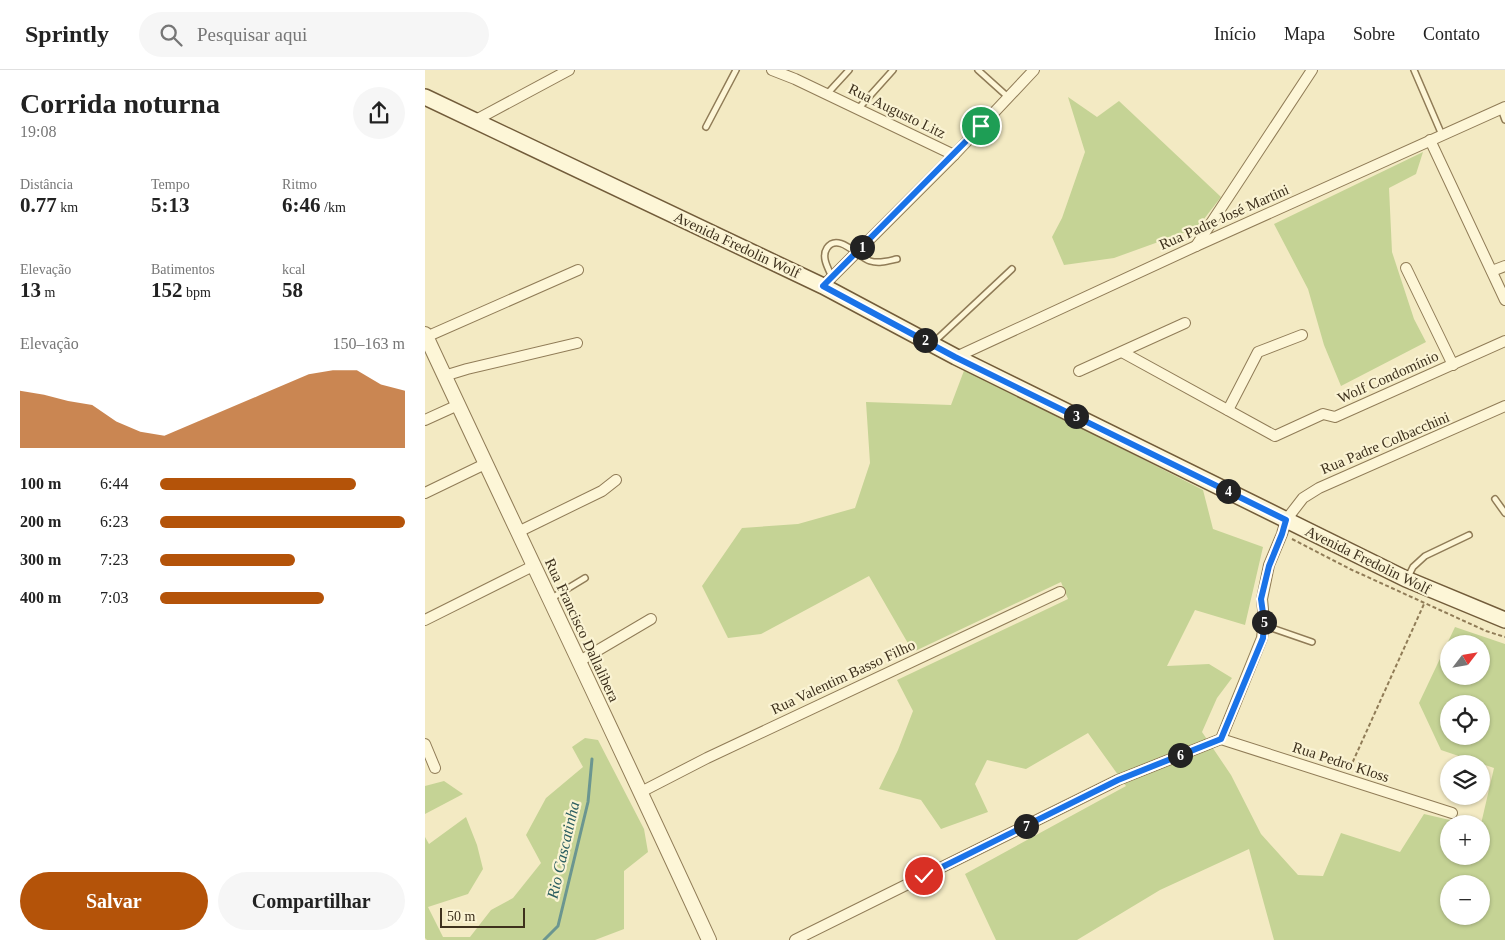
<!DOCTYPE html>
<html lang="pt">
<head>
<meta charset="utf-8">
<style>
	:root { --surface:#fff; --page:#f6f6f6; --text:#222; --muted:#767676; --line:#e0e0e0; --accent:#b45309 }
	body { margin:0; font-family:"Times New Roman",serif; background:var(--page); color:var(--text); height:100vh; display:flex; flex-direction:column; font-size:19px; white-space:nowrap }
	* { box-sizing:border-box; margin:0 }
	p { font-size:16px; color:var(--muted) }
	.icon { flex:none; width:28px; height:28px; fill:none; stroke:currentColor; stroke-width:2; stroke-linecap:round; stroke-linejoin:round }
	.map { position:relative; flex:1; overflow:hidden }
	.drawer { display:flex; flex-direction:column; background:var(--surface); width:425px }
	.drawer>* { flex:none }
	.needle { width:32px; rotate:59deg }
	.tools { position:absolute; left:1015px; top:565px; display:grid; gap:10px }
	.tools a { display:grid; place-items:center; width:50px; height:50px; border-radius:50%; background:var(--surface); box-shadow:0 1px 4px #0004; font-size:25px }
	.scale { position:absolute; left:15px; bottom:12px; width:85px; box-sizing:border-box; padding-left:5px; border:2px solid #3e311d; border-top:0; font-size:14px; line-height:18px; white-space:nowrap; color:#3e311d; -webkit-text-stroke:4px #faf3d3; paint-order:stroke }
	.pin { position:absolute; display:grid; place-items:center; width:42px; height:42px; color:#fff; margin:-21px; border:2px solid #fff; border-radius:50%; box-shadow:0 1px 5px #0007 }
	.km { position:absolute; width:25px; height:25px; margin:-12px; border-radius:50%; background:#222; color:#fff; font-size:14px; line-height:25px; text-align:center }
	.round { display:grid; place-items:center; flex:none; width:52px; height:52px; border-radius:26px; background:var(--page) }
	.headline { display:flex; align-items:center; justify-content:space-between; height:85px; padding:0 20px }
	h1 { font-size:28px; font-weight:600; line-height:38px }
	.stats { display:grid; grid-template-columns:repeat(3,1fr); gap:8px; height:85px; padding:5px 20px }
	.stats div { display:grid; align-content:center }
	.stats b { font-size:21px; font-weight:600 }
	.stats small { font-size:14px; font-weight:400 }
	.stats p { font-size:14px }
	.chart { height:140px; padding:10px 20px }
	.chart p { display:flex; justify-content:space-between }
	.chart svg { width:100%; height:90px; margin-top:5px; fill:var(--accent); opacity:.7 }
	.button { display:flex; gap:10px; margin-top:auto; padding:10px 20px }
	.button a { flex:1; height:58px; border-radius:30px; background:var(--accent); color:#fff; font-size:20px; font-weight:600; line-height:58px; text-align:center }
	.button a+a { background:var(--page); color:var(--text) }
	ul { padding:0 20px; list-style:none; font-size:16px }
	li { display:grid; grid-template-columns:80px 60px 1fr; align-items:center; height:38px }
	li i { height:12px; border-radius:6px; background:var(--accent) }
	header { display:flex; align-items:center; gap:30px; box-sizing:border-box; height:70px; padding:0 25px; background:var(--surface); border-bottom:1px solid var(--line) }
	header strong { font-size:24px }
	nav { display:flex; gap:28px; margin-inline-start:auto; font-size:18px }
	.search { width:350px; height:45px; background:var(--page); display:flex; align-items:center; gap:12px; box-sizing:border-box; padding:0 18px; border-radius:28px; color:var(--muted); font-size:19px }
	main { display:flex; flex:1; min-height:0 }
	.map>svg:first-child { display:block }
	.green { fill:#c5d395; fill-rule:evenodd }
	.lines { fill:none; stroke-linecap:round; stroke-linejoin:round }
	.stream { stroke:#6b9690; stroke-width:3 }
	.service-casing { stroke:#907c57; stroke-width:8 }
	.minor-casing { stroke:#907c57; stroke-width:12 }
	.tertiary-casing { stroke:#907c57; stroke-width:16 }
	.secondary-casing { stroke:#725c3a; stroke-width:18 }
	.path { stroke:#907c57; stroke-width:2; stroke-dasharray:4 2.5; stroke-linecap:butt }
	.service { stroke:#fdf6d7; stroke-width:5 }
	.minor { stroke:#fdf6d7; stroke-width:10 }
	.tertiary { stroke:#fdf6d7; stroke-width:14 }
	.secondary { stroke:#fdf6d7; stroke-width:15 }
	.route-casing { stroke:#fff; stroke-width:10 }
	.route { stroke:#1a73e8; stroke-width:6 }
	.labels { text-anchor:middle; dominant-baseline:central; stroke-width:4.5; stroke-linejoin:round; paint-order:stroke }
	.street-label { font-size:15px; fill:#3e311d; stroke:#faf3d3 }
	.water-label { font-size:16px; font-style:italic; fill:#2a5d60; stroke:#faf3d3 }
</style>
</head>
<body>
<header>
<strong>Sprintly</strong>
<div class="search"><svg class="icon" aria-label="search" viewBox="0 0 24 24"><circle cx="10" cy="10" r="6"/><path d="M15 15l6 6"/></svg>Pesquisar aqui</div>
<nav><a>Início</a><a>Mapa</a><a>Sobre</a><a>Contato</a></nav>
</header>
<main>
<section class="drawer">
<div class="headline"><div><h1>Corrida noturna</h1><p>19:08</p></div><a class="round"><svg class="icon" aria-label="share" viewBox="0 0 24 24"><path d="M12 15V3M7 8l5-5 5 5M5 13v7h14v-7"/></svg></a></div>
<div class="stats">
<div><p>Distância</p><b>0.77<small> km</small></b></div>
<div><p>Tempo</p><b>5:13</b></div>
<div><p>Ritmo</p><b>6:46<small> /km</small></b></div>
</div>
<div class="stats">
<div><p>Elevação</p><b>13<small> m</small></b></div>
<div><p>Batimentos</p><b>152<small> bpm</small></b></div>
<div><p>kcal</p><b>58</b></div>
</div>
<div class="chart"><p><span>Elevação</span>150–163 m</p>
<svg viewBox="0 0 160 44" preserveAspectRatio="none"><path d="M0 44V16L10 18L20 21L30 23L40 31L50 36L60 38L70 33L80 28L90 23L100 18L110 13L120 8L130 6L140 6L150 13L160 16V44z"/></svg>
</div>
<ul>
<li><b>100 m</b>6:44<i style="width:80%"></i></li>
<li><b>200 m</b>6:23<i style="width:100%"></i></li>
<li><b>300 m</b>7:23<i style="width:55%"></i></li>
<li><b>400 m</b>7:03<i style="width:67%"></i></li>
</ul>
<div class="button"><a>Salvar</a><a>Compartilhar</a></div>
</section>
<div class="map">
<svg width="1080" height="870" viewBox="0 0 1080 870">
	<rect width="100%" height="100%" fill="#f3eac3"/>
	<g class="green">
		<path d="M643 27 672 47 694 31 796 127 772 158 689 188 639 195 627 167 637 148 660 82Z"/>
		<path d="M998 82 991 104 964 118 967 182 989 249 1001 272 916 316 899 275 883 219 849 154Z"/>
		<path d="M540 298 778 420 788 459 838 477 820 555 770 540 742 596 784 594 807 608 792 628 777 662 806 705 836 764 873 805 898 806 916 763 975 782 999 744 1042 754H1024V786H1056V754L1069 698 1016 680 994 633 1030 557 1080 574V870H849L824 779 735 820 652 870H571L540 804 701 716 663 663 601 699 562 690 550 714 563 742 516 759 496 730 454 719 473 680 488 641 472 610 643 529 636 512 488 582 444 506 336 564 303 568 277 516 317 458 373 454 430 438 445 393 441 332 526 335ZM1024 574H1056V606H1024ZM1024 634H1056V666H1024ZM1024 814H1056V846H1024Z"/>
		<path d="M160 668 173 670 219 759 223 782 199 801V859L170 870H2L0 868V767L4 774 41 747 52 775 58 799 43 824 3 837 18 867H45L66 840 88 828 116 793 101 765 121 728 158 697 147 677Z"/>
		<path d="M19 711 38 724 0 744V716Z"/>
	</g>
	<g class="lines">
		<path class="stream" d="M119 870 133 856 163 732 167 689"/>
		<defs>
			<g id="service">
				<path d="M553 0 583 27"/>
				<path d="M989 0 1017 65"/>
				<path d="M402 24 424 0"/>
				<path d="M433 39 468 0"/>
				<path d="M1076 39 1080 50"/>
				<path d="M281 57 311 0"/>
				<path d="M407 207C403 198 396 187 402 178 413 162 433 187 445 191 454 194 463 191 472 189"/>
				<path d="M509 272 587 199"/>
				<path d="M1070 429 1080 443"/>
				<path d="M982 509 988 497 1000 486 1044 465"/>
				<path d="M127 528 160 508"/>
				<path d="M838 555 887 572"/>
			</g>
			<g id="minor">
				<path d="M347 0 370 9 529 85"/>
				<path d="M49 51 144 0"/>
				<path d="M1005 70 1080 230"/>
				<path d="M771 176 887 0"/>
				<path d="M981 198 1028 295"/>
				<path d="M1067 201 1080 196"/>
				<path d="M398 216 529 85 609 0"/>
				<path d="M1 267 153 200"/>
				<path d="M697 282 850 366 898 344 910 347 1080 271"/>
				<path d="M531 287 771 176 1080 37"/>
				<path d="M654 301 760 253"/>
				<path d="M19 306 42 299 152 273"/>
				<path d="M803 340 833 282 877 265"/>
				<path d="M0 350 33 335"/>
				<path d="M0 423 60 394"/>
				<path d="M93 462 177 421 191 410"/>
				<path d="M0 550 108 496"/>
				<path d="M153 592 226 549"/>
				<path d="M796 669 1027 743"/>
				<path d="M0 674 10 698"/>
				<path d="M216 722 282 688 635 522"/>
				<path d="M370 870 693 710 796 669 837 568 839 550 837 529 844 495 857 464 861 450 878 428 894 418 1080 336"/>
			</g>
			<path id="tertiary" d="M0 264C94 466 191 667 284 870"/>
			<path id="secondary" d="M0 27 398 216 531 287 981 509 1080 550"/>
		</defs>
		<use href="#service" class="service-casing"/>
		<use href="#minor" class="minor-casing"/>
		<use href="#tertiary" class="tertiary-casing"/>
		<use href="#secondary" class="secondary-casing"/>
		<g class="path">
			<path d="M867 469 925 499 1061 561 1080 567"/>
			<path d="M925 698 999 534"/>
		</g>
		<use href="#service" class="service"/>
		<use href="#minor" class="minor"/>
		<use href="#tertiary" class="tertiary"/>
		<use href="#secondary" class="secondary"/>
	</g>
	<g class="lines">
		<defs>
			<path id="route" d="M499 806 693 710 796 669 838 568 839 550 836 529 844 496 857 464 861 450 530 287 398 216 556 56"/>
		</defs>
		<use href="#route" class="route-casing"/>
		<use href="#route" class="route"/>
	</g>
	<g class="labels">
		<g class="street-label">
			<text transform="translate(472 41) rotate(26)">Rua Augusto Litz</text>
			<text transform="translate(799 147) rotate(-24)">Rua Padre José Martini</text>
			<text transform="translate(312 175) rotate(25)">Avenida Fredolin Wolf</text>
			<text transform="translate(963 307) rotate(-24)">Wolf Condomínio</text>
			<text transform="translate(960 373) rotate(-23)">Rua Padre Colbacchini</text>
			<text transform="translate(943 490) rotate(26)">Avenida Fredolin Wolf</text>
			<text transform="translate(157 560) rotate(65)">Rua Francisco Dallalibera</text>
			<text transform="translate(418 607) rotate(-25)">Rua Valentim Basso Filho</text>
			<text transform="translate(916 692) rotate(18)">Rua Pedro Kloss</text>
		</g>
		<g class="water-label">
			<text transform="translate(138 780) rotate(-77)">Rio Cascatinha</text>
		</g>
	</g>
</svg>
<div class="tools">
<a><svg class="needle" viewBox="-14 -14 28 28"><path d="M0-13l5 13h-10z" fill="#e53935"/><path d="M0 13l5-13h-10z" fill="#767676"/></svg></a>
<a><svg class="icon" aria-label="locate" viewBox="0 0 24 24"><circle cx="12" cy="12" r="6"/><path d="M12 2v4M12 18v4M2 12h4M18 12h4"/></svg></a>
<a><svg class="icon" aria-label="layers" viewBox="0 0 24 24"><path d="M12 4l9 5-9 5-9-5zM3 14l9 5 9-5"/></svg></a>
<a>+</a>
<a>−</a>
</div>
<div class="scale">50 m</div>
<div class="pin" style="left:556px;top:56px;background:#1e9e55"><svg class="icon" aria-label="arrive" viewBox="0 0 24 24"><path d="M6 21V4h12l-3 4 3 4H6"/></svg></div>
<div class="pin" style="left:499px;top:806px;background:#d93025"><svg class="icon" aria-label="check" viewBox="0 0 24 24"><path d="M5 12l5 5 9-10"/></svg></div>
<b class="km" style="left:437px;top:177px">1</b>
<b class="km" style="left:500px;top:270px">2</b>
<b class="km" style="left:651px;top:346px">3</b>
<b class="km" style="left:803px;top:421px">4</b>
<b class="km" style="left:839px;top:552px">5</b>
<b class="km" style="left:755px;top:685px">6</b>
<b class="km" style="left:601px;top:756px">7</b>
</div>
</main>
</body>
</html>
